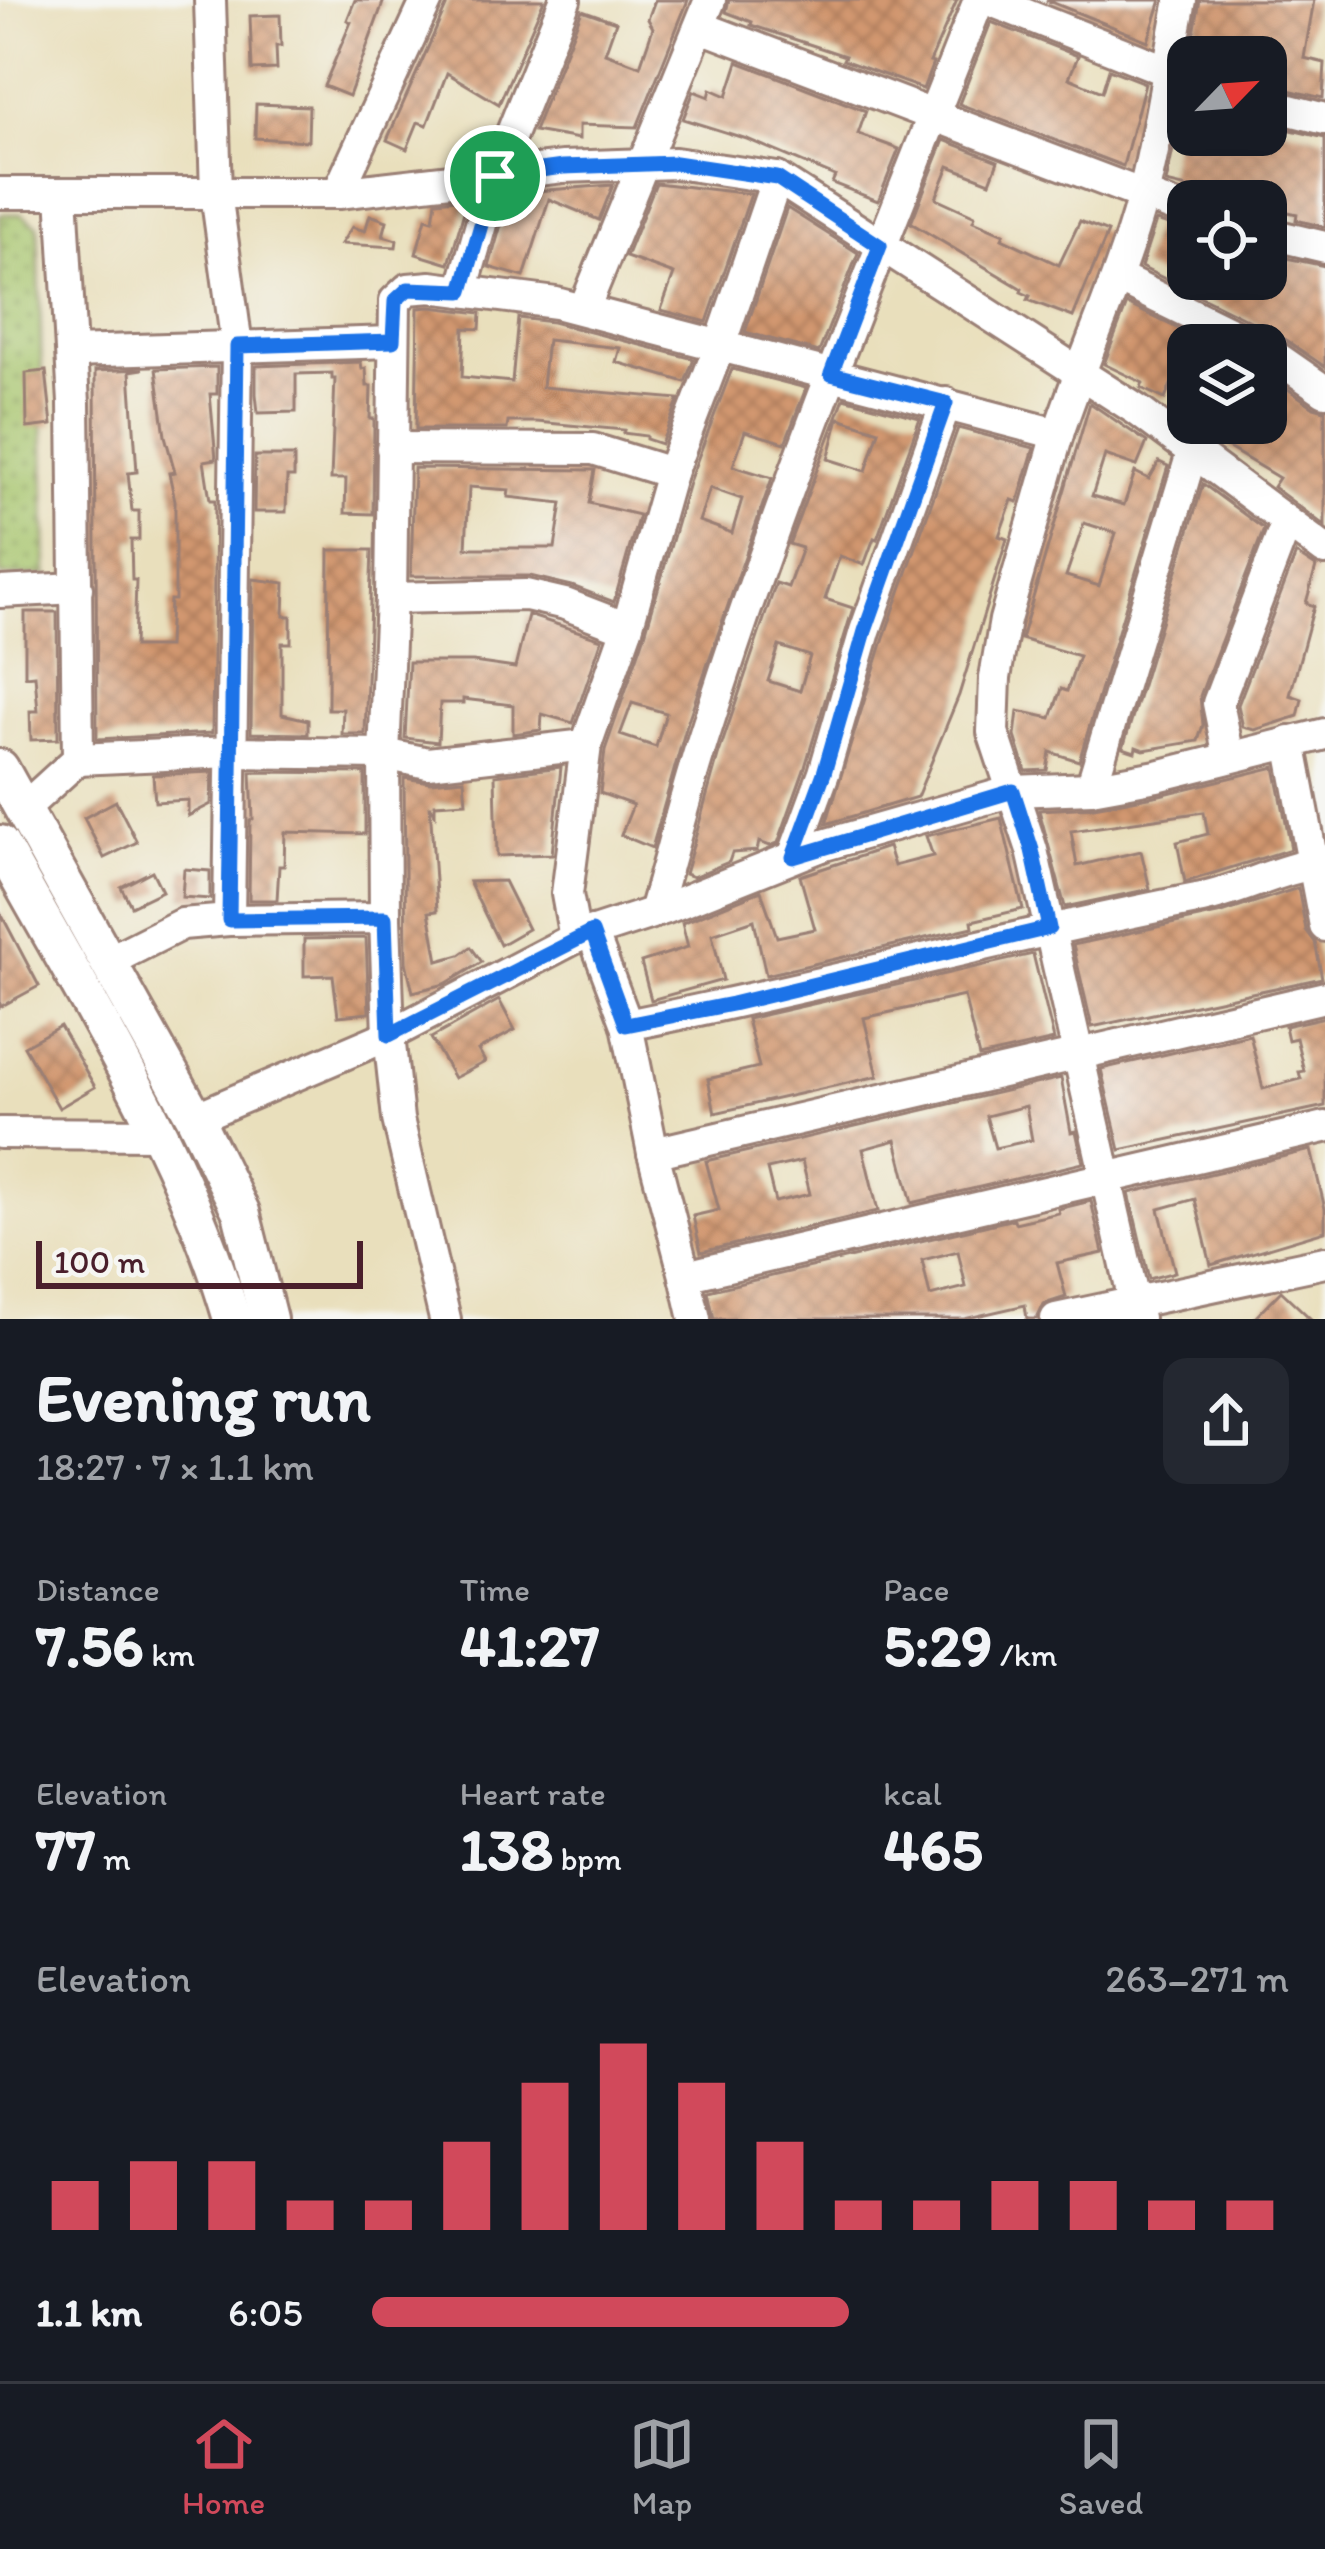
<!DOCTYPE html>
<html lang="en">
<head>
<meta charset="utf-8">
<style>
	:root { --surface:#171b24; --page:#242831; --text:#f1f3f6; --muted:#9ea1a6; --line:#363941; --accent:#d1495b }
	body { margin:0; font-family:Itim,sans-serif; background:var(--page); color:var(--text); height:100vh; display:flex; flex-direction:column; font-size:45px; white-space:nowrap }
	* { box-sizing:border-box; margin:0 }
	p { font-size:39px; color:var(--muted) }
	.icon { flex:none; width:66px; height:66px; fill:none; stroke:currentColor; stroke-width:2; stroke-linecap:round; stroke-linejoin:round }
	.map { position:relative; height:1319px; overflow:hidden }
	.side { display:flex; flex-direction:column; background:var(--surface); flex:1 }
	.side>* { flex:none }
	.needle { width:78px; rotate:65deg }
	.fabs { position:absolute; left:1167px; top:36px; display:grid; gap:24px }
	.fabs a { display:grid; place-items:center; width:120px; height:120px; border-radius:24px; background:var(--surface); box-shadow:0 12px 48px #0002; font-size:60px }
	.scale { position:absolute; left:36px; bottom:30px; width:327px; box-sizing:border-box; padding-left:12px; border:6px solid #4a1f2b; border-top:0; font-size:33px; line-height:42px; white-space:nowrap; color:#4a1f2b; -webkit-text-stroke:9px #f6f6f2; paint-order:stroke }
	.pin { position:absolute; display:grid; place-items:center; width:102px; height:102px; color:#fff; margin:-51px; border:6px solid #fff; border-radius:50%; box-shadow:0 3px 12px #0007 }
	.round { display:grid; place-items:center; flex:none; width:126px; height:126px; border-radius:24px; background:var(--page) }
	.summary { display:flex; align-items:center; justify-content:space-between; height:204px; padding:0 36px }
	h1 { font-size:66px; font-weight:700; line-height:90px }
	.figures { display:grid; grid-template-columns:repeat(3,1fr); gap:18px; height:204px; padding:12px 36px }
	.figures div { display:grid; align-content:center }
	.figures b { font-size:60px; font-weight:700 }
	.figures small { font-size:33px; font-weight:400 }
	.figures p { font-size:33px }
	.chart { height:336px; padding:24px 36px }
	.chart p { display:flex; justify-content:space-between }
	.chart svg { width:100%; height:216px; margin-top:12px; stroke:var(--accent); stroke-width:6 }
	ul { padding:0 36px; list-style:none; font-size:39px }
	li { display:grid; grid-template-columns:192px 144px 1fr; align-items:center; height:90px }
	li i { height:30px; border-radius:15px; background:var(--accent) }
	.tab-bar { display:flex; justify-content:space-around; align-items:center; height:168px; border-top:3px solid var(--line); background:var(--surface); font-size:33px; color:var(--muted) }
	.tab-bar a { display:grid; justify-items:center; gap:6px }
	.tab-bar .on { color:var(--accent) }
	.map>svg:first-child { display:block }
	.park { fill:url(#park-dots); stroke:#78724c; stroke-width:3 }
	.building { fill:url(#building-cross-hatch); fill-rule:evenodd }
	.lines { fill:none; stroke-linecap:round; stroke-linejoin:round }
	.minor-casing { stroke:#9a7f74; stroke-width:36 }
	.major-casing { stroke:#9a7f74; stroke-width:42 }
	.minor { stroke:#fff; stroke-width:30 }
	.major { stroke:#fff; stroke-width:36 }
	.route-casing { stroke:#fff; stroke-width:24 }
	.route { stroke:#1a73e8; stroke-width:15 }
</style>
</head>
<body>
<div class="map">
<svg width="1325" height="1319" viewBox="0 0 1325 1319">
	<defs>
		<pattern id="park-dots" width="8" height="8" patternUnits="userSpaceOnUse" patternTransform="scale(3)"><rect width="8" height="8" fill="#a7c56d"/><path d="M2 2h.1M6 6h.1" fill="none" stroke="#8a9f5a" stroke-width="1.8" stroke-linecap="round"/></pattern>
		<pattern id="building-cross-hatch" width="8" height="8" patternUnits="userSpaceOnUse" patternTransform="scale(3)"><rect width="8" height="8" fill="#d19770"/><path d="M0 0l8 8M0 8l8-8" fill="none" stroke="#ac7b5c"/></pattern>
	</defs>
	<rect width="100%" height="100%" fill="#f6f6f2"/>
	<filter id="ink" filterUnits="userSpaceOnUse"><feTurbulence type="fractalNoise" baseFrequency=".00833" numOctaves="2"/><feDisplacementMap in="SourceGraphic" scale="24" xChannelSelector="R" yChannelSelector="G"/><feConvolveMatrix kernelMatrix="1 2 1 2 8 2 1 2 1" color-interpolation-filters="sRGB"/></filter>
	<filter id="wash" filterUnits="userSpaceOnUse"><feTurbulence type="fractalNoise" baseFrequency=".004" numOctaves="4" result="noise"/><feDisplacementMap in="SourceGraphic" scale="48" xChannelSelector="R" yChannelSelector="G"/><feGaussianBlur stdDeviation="2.7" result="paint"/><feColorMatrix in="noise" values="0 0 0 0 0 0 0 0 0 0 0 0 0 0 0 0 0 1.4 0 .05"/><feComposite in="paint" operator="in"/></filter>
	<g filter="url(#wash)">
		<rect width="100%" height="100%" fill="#e9dfbc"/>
		<path class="park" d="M0 214H21L38 225 47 575 0 576Z"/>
		<g id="blocks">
			<g class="building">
				<path d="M355 0H384L349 96 324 86 351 22 347 20Z"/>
				<path d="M449 0H544L499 104 447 73 427 125 418 122 407 149 387 140Z"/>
				<path d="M655 0H688L637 127 579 125V139L534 131 582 10 616 22 605 53 640 66 653 28 648 19Z"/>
				<path d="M729 0H957L930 62 933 63 923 89 843 60 845 56 751 25 752 22 726 12Z"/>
				<path d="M1046 0H1161L1148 41Z"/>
				<path d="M1200 0H1314L1304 58 1325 63 1323 98 1266 85V57H1190Z"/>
				<path d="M280 15 281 46H276L277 69 252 70 250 16Z"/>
				<path d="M991 22 1078 56 1069 78 1102 92 1109 69 1145 83 1123 166 959 104Z"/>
				<path d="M738 62 866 111 858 134 899 149 878 201 832 183 835 176 747 139 683 119 694 91 709 97 711 89 727 96Z"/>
				<path d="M1183 98H1188V135H1266V124L1325 138V227L1296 220 1297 214 1266 207V201H1242L1166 183 1176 135H1186L1177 132Z"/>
				<path d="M256 104 309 106 308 141 255 138Z"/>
				<path d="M944 140 998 161 990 182 949 166 936 198 975 216 973 221 1004 234 1002 238 1059 265 1080 221 1108 232 1073 317 1028 300 1030 296 1021 292 1022 289 911 223Z"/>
				<path d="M656 183 751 194 707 322 661 310 674 274 626 257Z"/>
				<path d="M613 185 599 220 549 199 524 277 489 267 510 193Z"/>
				<path d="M468 198 449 264 416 254 426 218 433 220 436 201Z"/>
				<path d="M787 208 858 253 819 352 745 332Z"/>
				<path d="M370 215 387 221 383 236 397 240 396 247 341 244 352 227 365 231Z"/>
				<path d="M1156 221 1188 231V279H1263L1280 284 1286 258 1325 266V367L1277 334 1141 267Z"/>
				<path d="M1127 304 1191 335 1165 399 1141 388 1143 383 1104 364Z"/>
				<path d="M431 307 481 313 480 329 464 328 462 377 512 382 518 318 552 322 694 359 685 382 616 362 620 348 547 340 542 387 679 399 661 444 646 439V436L623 433 624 430 537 422H508L507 429H416L418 308Z"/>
				<path d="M361 362 362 369 366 368 367 386H371L370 419H374L373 514 345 513 346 479H331L335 379H332V373L296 374V412L258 413 256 394V366Z"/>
				<path d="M217 367V394H210L216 459 204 461 210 500H215L212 733 97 739 95 371 143 369 130 371 137 472 128 473 132 511H139V540H131L132 580H136L134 647H168L170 600H175V501L169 473 175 472 165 436 156 369Z"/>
				<path d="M732 369 806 388 785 443 745 431 733 466 772 478 688 721 652 848 621 835 633 805 600 793 605 750 645 634 690 479ZM710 488 742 499 732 533 699 521ZM632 703 666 713 656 747 620 735Z"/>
				<path d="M46 371 52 425 27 428 26 373Z"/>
				<path d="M1266 374 1314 407 1325 410V526L1273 487 1279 478 1187 423H1242L1266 438Z"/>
				<path d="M844 398 920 418 877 539 874 538 864 565 840 556 825 599 853 608 805 767 778 843 770 846 759 842 757 851 732 853 729 862 693 877 685 874 718 756 776 583 788 587 802 548 789 544ZM839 418 879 431 866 471 828 459ZM779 646 810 656 800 691 768 681Z"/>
				<path d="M1090 403 1147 442 1137 466 1105 455 1092 496 1124 505 1135 472 1149 479 1159 462 1168 466 1079 761 1050 752 1047 770 1026 771 1015 736 1018 711 1051 718 1061 689 1067 691 1079 656 1021 639ZM1084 523 1116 533 1099 586 1066 576Z"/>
				<path d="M958 428 1034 448 1018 502 1012 500 999 536 1007 539 959 695 917 797 826 824 884 637Z"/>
				<path d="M255 456H294V477H287L286 512H254Z"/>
				<path d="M414 468 595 470 589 503 639 515 614 602 572 586 530 576H411ZM469 487 509 490 508 497 562 503 555 548H466Z"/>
				<path d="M1203 484 1264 529 1200 696 1203 725 1198 741 1144 750 1136 747 1135 752 1123 748Z"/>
				<path d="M329 550H372L365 734H342L343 709H328Z"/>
				<path d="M1296 554 1316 567 1306 603 1314 606 1290 695 1302 699 1298 716 1255 730 1243 727 1238 705Z"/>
				<path d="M253 579 285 583 284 616H291V643H282V714L308 720V734L251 733Z"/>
				<path d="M25 612H57L58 739 31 740 30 711H38L35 675 25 676Z"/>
				<path d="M528 615 602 639 573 723 542 714 541 730 513 734V705L463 699V703H440L438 742 405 738 409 662H473L515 668Z"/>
				<path d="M561 767 552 854 497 856 495 775Z"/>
				<path d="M1275 767 1291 849 1185 882 1177 842 1208 834 1204 812 1071 831 1077 866 1141 851 1150 889 1065 907 1039 810 1094 807 1160 795Z"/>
				<path d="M212 772 211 804 188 816V800L155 802 153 775Z"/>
				<path d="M251 772 365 773V834L285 832 284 866H279L277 900H249L250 821 253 819Z"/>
				<path d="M404 778 430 782 464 779 466 802 435 804V814L430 805 437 911 429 912 438 961 460 955 471 947 482 962 445 984 413 992 406 962Z"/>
				<path d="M116 801 137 842 104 858 84 818Z"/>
				<path d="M1001 818 1023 909 972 921 973 927 766 975 754 920 712 934 723 980 651 1000 641 962 688 947 682 923 761 891 777 937 815 929 800 876 888 847 894 866 933 856 926 836Z"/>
				<path d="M184 869 210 871V899L182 897Z"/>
				<path d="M152 871 162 891 131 906 121 887Z"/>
				<path d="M504 881 528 929 500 945 469 882Z"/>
				<path d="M1298 888 1306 930 1315 942 1322 978 1092 1027 1073 945 1222 913Z"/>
				<path d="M0 912 39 986 0 1007Z"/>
				<path d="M366 938 369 1013 338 1016 333 975 304 976V939Z"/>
				<path d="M1033 954 1054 1040 979 1057 964 996 864 1018 878 1076 715 1113 708 1079 759 1067 747 1019Z"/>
				<path d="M499 1000 515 1030 478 1050 485 1062 454 1078 431 1038Z"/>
				<path d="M1325 1017V1106L1120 1150 1101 1069 1250 1035 1263 1089 1301 1079 1299 1072 1304 1071 1296 1038 1288 1040 1285 1026Z"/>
				<path d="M60 1026 95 1087 59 1108 24 1046Z"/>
				<path d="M1061 1078 1071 1132 1076 1131 1083 1163 912 1203 896 1140 863 1149 878 1211 701 1252 693 1216 719 1210 706 1161ZM1026 1106 1032 1140 995 1148 986 1116ZM802 1161 810 1194 775 1202 767 1169Z"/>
				<path d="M1311 1150 1325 1209V1231L1211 1265 1195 1199 1159 1209 1175 1272 1149 1279 1129 1193Z"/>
				<path d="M1091 1201 1103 1253 1057 1263 1066 1297 1044 1304 1037 1319H1027L1025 1305 964 1319H714L708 1291 1014 1219 1015 1223 1059 1213 1058 1209ZM958 1251 966 1287 930 1296 922 1260Z"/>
				<path d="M1281 1291 1311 1319H1254Z"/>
			</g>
		</g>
	</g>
	<g filter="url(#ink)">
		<use href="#blocks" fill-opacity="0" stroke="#9a7f74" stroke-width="3"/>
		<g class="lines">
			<defs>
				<g id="minor">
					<path d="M989 0 1188 79"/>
					<path d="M701 27 1188 212"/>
					<path d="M1266 104 1325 119"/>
					<path d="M0 193H338L563 167 675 163 777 178 1137 410 1325 550"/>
					<path d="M338 193 427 0"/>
					<path d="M1266 233 1325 247"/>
					<path d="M1118 278 1255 345"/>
					<path d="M462 291 495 175 565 0"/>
					<path d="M584 309 710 0"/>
					<path d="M1266 350 1325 391"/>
					<path d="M72 352 393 342"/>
					<path d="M1058 434 1005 620 995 678 993 732 1032 850 1138 1319"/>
					<path d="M392 448 593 449 671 473"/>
					<path d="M0 592 77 588"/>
					<path d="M391 598 526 595 565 604 627 628"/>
					<path d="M1290 742 1325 926"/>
					<path d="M1229 757 1218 703 1287 522"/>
					<path d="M78 759 230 752 384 754 428 763 586 745"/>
					<path d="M1091 788 1192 453"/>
					<path d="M22 810 78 759 74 403 62 193"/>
					<path d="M793 857 824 773 865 631 946 403"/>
					<path d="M654 912C672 850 687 788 707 727 785 480 884 241 979 0"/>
					<path d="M385 918 384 754 391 598 395 301 408 289 431 287 556 303 1058 434C1084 355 1120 280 1142 199 1159 134 1168 66 1181 0"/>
					<path d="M229 920 385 918 389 1035 398 1119 445 1319"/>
					<path d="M592 932 627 1025"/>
					<path d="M575 938 567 894 586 745 627 628 671 473 720 345 777 178"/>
					<path d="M107 962 182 924 229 920 237 346 216 193 210 0"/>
					<path d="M195 1118 389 1035 575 938 664 909 824 845 1013 791 1091 788 1157 776 1325 734"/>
					<path d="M0 1133 160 1134"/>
					<path d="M653 1153 627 1025C819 987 1009 935 1202 898 1243 890 1283 866 1325 863"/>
					<path d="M685 1276 653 1153 1325 997"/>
					<path d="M695 1319 685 1276 1325 1127"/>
					<path d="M1056 1319 1325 1262"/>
				</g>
				<g id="major">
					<path d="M0 768 195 1118 241 1212 268 1319"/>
					<path d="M0 844C85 999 182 1148 232 1319"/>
				</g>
			</defs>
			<use href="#minor" class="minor-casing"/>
			<use href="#major" class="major-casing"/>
			<use href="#minor" class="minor"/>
			<use href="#major" class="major"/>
		</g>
	</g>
	<g class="lines" filter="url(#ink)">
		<defs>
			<path id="route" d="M675 163 777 178 880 246 831 374 946 403 865 631 824 773 793 857 1013 791 1032 850 1049 928 732 1004 626 1025 592 932 389 1035 385 918 229 920 237 346 393 341 395 301 408 289 462 291 495 176 563 167Z"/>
		</defs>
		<use href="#route" class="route-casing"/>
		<use href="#route" class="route"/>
	</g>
</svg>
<div class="fabs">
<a><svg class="needle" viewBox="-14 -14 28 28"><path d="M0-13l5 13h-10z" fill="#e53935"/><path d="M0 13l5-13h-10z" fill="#9ea1a6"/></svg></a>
<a><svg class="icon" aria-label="locate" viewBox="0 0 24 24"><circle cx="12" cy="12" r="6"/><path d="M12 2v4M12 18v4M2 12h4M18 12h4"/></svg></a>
<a><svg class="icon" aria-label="layers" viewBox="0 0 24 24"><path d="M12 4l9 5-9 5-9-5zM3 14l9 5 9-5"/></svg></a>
</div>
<div class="scale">100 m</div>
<div class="pin" style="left:495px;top:176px;background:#1e9e55"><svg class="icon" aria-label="arrive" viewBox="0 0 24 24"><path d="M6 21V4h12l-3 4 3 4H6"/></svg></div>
</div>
<section class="side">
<div class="summary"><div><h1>Evening run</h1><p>18:27 · 7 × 1.1 km</p></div><a class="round"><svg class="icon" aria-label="share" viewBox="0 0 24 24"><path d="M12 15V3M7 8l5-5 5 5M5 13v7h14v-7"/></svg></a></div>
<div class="figures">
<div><p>Distance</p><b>7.56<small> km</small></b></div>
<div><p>Time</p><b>41:27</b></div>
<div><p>Pace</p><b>5:29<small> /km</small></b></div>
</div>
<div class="figures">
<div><p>Elevation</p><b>77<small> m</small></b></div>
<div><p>Heart rate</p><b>138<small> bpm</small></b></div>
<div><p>kcal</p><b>465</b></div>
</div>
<div class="chart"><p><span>Elevation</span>263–271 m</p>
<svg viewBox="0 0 160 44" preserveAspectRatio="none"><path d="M5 44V34M15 44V30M25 44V30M35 44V38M45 44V38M55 44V26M65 44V14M75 44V6M85 44V14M95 44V26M105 44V38M115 44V38M125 44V34M135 44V34M145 44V38M155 44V38"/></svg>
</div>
<ul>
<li><b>1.1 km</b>6:05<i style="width:52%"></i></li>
</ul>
</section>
<nav class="tab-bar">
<a class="on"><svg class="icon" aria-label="home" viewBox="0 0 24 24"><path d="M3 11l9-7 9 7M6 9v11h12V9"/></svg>Home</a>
<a><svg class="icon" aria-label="map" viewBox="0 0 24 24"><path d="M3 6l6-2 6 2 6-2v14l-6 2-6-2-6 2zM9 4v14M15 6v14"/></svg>Map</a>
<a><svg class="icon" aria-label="saved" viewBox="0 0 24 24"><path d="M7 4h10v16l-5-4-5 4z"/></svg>Saved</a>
</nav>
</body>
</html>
